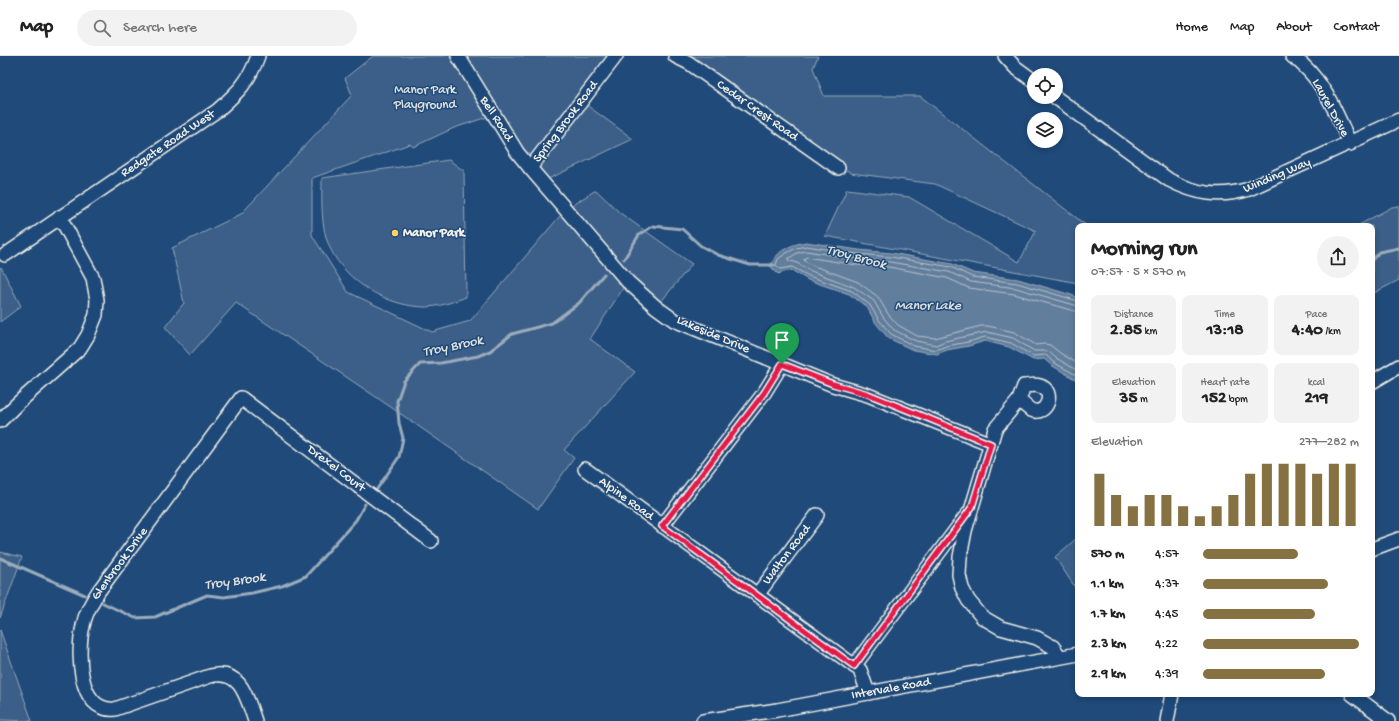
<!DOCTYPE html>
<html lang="en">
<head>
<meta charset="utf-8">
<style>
	:root { --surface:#fff; --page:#f2f2f2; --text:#222; --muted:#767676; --line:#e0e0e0; --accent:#857141 }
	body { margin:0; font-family:"Gochi Hand",sans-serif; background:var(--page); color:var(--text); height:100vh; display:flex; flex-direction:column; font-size:15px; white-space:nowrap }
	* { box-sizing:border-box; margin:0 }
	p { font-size:13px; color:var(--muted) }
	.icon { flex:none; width:22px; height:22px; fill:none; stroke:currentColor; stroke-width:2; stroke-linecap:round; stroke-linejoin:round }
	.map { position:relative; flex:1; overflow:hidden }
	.sheet { position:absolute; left:1075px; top:167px; width:300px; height:474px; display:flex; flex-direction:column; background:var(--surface); border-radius:8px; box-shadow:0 2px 6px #0003 }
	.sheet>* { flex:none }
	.buttons { position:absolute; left:1027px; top:12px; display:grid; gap:8px }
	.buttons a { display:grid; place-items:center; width:36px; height:36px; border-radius:50%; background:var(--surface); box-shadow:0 2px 6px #0003; font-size:20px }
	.pin { position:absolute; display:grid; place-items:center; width:34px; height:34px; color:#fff; margin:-41px -17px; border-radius:50% 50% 50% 0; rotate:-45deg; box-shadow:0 0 4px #0007 }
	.pin .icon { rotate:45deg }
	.round { display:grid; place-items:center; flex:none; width:42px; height:42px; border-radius:21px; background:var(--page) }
	.summary { display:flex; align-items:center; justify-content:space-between; height:68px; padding:0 16px }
	h1 { font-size:22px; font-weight:700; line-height:30px }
	.figures { display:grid; grid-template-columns:repeat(3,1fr); gap:6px; height:68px; padding:4px 16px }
	.figures div { display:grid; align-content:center; border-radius:8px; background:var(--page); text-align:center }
	.figures b { font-size:17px; font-weight:700 }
	.figures small { font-size:11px; font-weight:400 }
	.figures p { font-size:11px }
	.chart { height:112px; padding:8px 16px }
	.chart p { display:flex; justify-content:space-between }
	.chart svg { width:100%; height:72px; margin-top:4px; stroke:var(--accent); stroke-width:6 }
	ul { padding:0 16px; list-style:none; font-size:13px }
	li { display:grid; grid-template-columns:64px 48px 1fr; align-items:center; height:30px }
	li i { height:10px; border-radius:5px; background:var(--accent) }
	header { display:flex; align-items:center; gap:24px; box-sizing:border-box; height:56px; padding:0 20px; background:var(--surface); border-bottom:1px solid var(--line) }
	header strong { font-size:19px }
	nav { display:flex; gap:22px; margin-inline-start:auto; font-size:14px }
	.search { width:280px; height:36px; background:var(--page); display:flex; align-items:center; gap:10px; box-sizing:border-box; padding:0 14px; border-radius:22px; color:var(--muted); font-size:15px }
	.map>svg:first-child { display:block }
	.green { fill:#3a5f88; stroke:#97a8b8 }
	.water { fill:#627e9d; stroke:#9cacbb }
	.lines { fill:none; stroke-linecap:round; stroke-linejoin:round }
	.shore { stroke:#bac3ca; stroke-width:1 }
	.stream { stroke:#9cacbb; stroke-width:3 }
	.minor-casing { stroke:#f4f1e8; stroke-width:16 }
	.minor { stroke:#1f4a7a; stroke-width:13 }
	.route-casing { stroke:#fff; stroke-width:8 }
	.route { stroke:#e11d48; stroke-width:5 }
	.poi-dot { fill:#ffd166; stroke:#1f4a7a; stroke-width:1.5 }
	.labels { text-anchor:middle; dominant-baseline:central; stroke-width:3; stroke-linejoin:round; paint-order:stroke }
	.park-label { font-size:13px; fill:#e1e2de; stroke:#1f4a7a }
	.street-label { font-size:13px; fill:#f4f1e8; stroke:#1f4a7a }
	.poi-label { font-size:13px; font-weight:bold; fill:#f4f1e8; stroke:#1f4a7a; text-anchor:start }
	.water-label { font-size:14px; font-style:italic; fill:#dee0dd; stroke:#1f4a7a }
</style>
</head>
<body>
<header>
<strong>Map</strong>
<div class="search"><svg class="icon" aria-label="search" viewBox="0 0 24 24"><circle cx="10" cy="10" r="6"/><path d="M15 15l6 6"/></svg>Search here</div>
<nav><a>Home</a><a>Map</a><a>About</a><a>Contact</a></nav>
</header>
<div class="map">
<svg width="1399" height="665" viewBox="0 0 1399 665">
	<rect width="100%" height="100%" fill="#1f4a7a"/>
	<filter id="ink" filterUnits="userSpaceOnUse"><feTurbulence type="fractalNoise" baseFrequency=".025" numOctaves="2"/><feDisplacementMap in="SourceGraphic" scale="8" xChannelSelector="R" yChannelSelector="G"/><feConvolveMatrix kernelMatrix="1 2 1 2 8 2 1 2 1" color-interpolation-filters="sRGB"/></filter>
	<g filter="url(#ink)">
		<g class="green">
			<path d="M373 0H620L581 45 633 83 544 125 490 60 454 72 413 91 410 88 312 122V179L348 236 432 276 470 265 566 153 596 134 620 157 692 208 655 253 626 228 590 283 635 316 564 394 574 402 538 453 379 343 236 247 190 299 165 271 184 247 172 192 241 158 352 39 345 22Z"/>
			<path d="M670 0H818L813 12 824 40H920L1087 170H1078V227L825 180 847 133 909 141 1019 206 1036 175 935 128 851 117Z"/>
			<path d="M449 104 464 115 466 241C453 246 439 251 424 251 387 250 346 226 330 192 320 171 322 144 322 122Z"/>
			<path d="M1399 150V224L1372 238V170H1357L1392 151Z"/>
			<path d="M1 211 21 250 0 266V212Z"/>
			<path d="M1078 481V536L1055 501Z"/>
			<path d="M0 496 22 501 0 562Z"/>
			<path d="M0 574 32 665 0 664Z"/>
		</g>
		<path class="water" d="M806 186 859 194 891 197 952 208 973 217 1018 223 1078 241V325L1051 309 1044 303 1033 304 1009 291 985 285 969 290 947 294 937 298 913 294 888 282 875 266 867 251 849 238 808 224 791 214 778 218 770 210C778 194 789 189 806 186Z"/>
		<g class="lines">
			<g class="shore">
				<path d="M1078 245 1017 227 972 221 951 211 891 201 858 198 806 190 796 192 785 198 778 203 776 209 780 213 792 211 809 220 852 235 870 249 879 264 891 278 914 290 936 294 946 290 968 286 985 281 1011 287 1033 300 1046 299 1053 306 1078 320"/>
				<path d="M1078 250 1016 232 971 226 949 216 890 206 858 203 806 195 797 197 788 203 789 205 795 206 811 215 854 231 874 245 883 261 894 274 916 285 936 289 945 285 987 276 1013 282 1034 295H1048L1056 302 1078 315"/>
				<path d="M1078 256 1014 238 969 232 947 222 889 211 857 209 806 201 804 203 805 205 814 210 858 226 878 241 888 258 898 269 917 280 935 282 981 270H988L1014 276 1036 289 1044 288 1050 289 1060 297 1078 308"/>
			</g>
			<g class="stream">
				<path d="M624 203 639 179 653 170 682 173 701 190 718 199 750 209H774"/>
				<path d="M1372 204 1379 196 1399 192"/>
				<path d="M377 433 399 401 403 382 399 367 397 345 404 325 420 308 441 307 478 300 490 295 512 278 552 267 579 247 604 218"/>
				<path d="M0 502 85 539"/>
				<path d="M103 547 135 562 155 561 207 539 224 541 252 537 282 530 306 520 356 464 365 448"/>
			</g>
			<defs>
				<g id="minor">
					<path d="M458 0 517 96 530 112 628 226 656 251 674 264 833 329 868 339 991 388"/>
					<path d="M675 0 689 7 838 112"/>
					<path d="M1005 0 1015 11 1034 25"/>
					<path d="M1292 0C1323 22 1335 54 1350 88"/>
					<path d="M1055 41 1169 124C1196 138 1220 142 1249 133L1399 64"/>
					<path d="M530 112 616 0"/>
					<path d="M5 199 218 54C238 36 249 26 258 0"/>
					<path d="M1372 326 1399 310"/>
					<path d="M1019 344C1023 347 1027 352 1031 354 1047 361 1056 335 1040 330 1035 328 1029 330 1024 330L1019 344 995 373 965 475 960 501 959 519 962 532 968 544 982 561 1001 572 1037 582 1053 591 1060 601"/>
					<path d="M0 365 18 347 80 292 88 279 96 259 97 244 93 222 60 161"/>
					<path d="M585 413 860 614 868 637"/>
					<path d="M662 470 764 337 782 308"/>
					<path d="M1372 493 1399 483"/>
					<path d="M757 539 817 459"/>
					<path d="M854 610 967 459"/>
					<path d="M1352 638 1388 665"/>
					<path d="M255 665C247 642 241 612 210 620L115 653C77 657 77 594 83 570 85 557 92 546 98 536L241 342 431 485"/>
					<path d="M703 665 777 654 1078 598"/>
					<path d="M1167 665 1172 638"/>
				</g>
			</defs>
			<use href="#minor" class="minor-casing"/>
			<use href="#minor" class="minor"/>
		</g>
	</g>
	<g class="lines" filter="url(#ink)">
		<defs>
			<path id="route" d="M782 308 833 328 868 338 991 388 972 451 854 610 662 470 764 337Z"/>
		</defs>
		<use href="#route" class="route-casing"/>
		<use href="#route" class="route"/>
	</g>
	<circle class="poi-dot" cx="395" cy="177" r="4"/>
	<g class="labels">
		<g class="park-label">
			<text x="425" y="34">Manor Park<tspan x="425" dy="15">Playground</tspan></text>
		</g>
		<g class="street-label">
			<text transform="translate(1330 52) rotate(61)">Laurel Drive</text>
			<text transform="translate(757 55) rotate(35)">Cedar Crest Road</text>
			<text transform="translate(496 63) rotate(57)">Bell Road</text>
			<text transform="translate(566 66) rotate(-53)">Spring Brook Road</text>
			<text transform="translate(168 88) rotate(-34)">Redgate Road West</text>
			<text transform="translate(1277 120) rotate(-23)">Winding Way</text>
			<text transform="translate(713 279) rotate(23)">Lakeside Drive</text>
			<text transform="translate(336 413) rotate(37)">Drexel Court</text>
			<text transform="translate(626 443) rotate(36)">Alpine Road</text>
			<text transform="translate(787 499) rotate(-53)">Walton Road</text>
			<text transform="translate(120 508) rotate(-54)">Glenbrook Drive</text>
			<text transform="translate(891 633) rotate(-10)">Intervale Road</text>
		</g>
		<g class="poi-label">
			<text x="403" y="177">Manor Park</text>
		</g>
		<g class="water-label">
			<text transform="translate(856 202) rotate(15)">Troy Brook</text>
			<text x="928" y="250">Manor Lake</text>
			<text transform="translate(453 291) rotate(-12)">Troy Brook</text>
			<text transform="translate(235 526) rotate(-8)">Troy Brook</text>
		</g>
	</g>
</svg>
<div class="buttons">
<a><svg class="icon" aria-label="locate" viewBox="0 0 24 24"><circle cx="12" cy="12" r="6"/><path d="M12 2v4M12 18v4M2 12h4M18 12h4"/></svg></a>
<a><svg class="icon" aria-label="layers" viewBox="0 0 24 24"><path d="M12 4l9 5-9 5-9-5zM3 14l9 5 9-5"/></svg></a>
</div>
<div class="pin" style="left:782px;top:308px;background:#1e9e55"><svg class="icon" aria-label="arrive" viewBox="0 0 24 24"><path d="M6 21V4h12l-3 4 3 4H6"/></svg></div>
<section class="sheet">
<div class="summary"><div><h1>Morning run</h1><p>07:57 · 5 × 570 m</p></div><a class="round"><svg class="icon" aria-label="share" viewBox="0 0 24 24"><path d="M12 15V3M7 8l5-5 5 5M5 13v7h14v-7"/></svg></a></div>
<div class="figures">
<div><p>Distance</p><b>2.85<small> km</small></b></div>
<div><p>Time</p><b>13:18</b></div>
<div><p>Pace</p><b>4:40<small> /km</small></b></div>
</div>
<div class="figures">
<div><p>Elevation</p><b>35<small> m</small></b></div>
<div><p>Heart rate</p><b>152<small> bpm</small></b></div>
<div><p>kcal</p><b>219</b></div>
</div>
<div class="chart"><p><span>Elevation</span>277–282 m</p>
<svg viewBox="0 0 160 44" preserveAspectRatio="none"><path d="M5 44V12M15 44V25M25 44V32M35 44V25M45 44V25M55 44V32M65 44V38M75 44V32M85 44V25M95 44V12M105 44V6M115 44V6M125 44V6M135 44V12M145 44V6M155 44V6"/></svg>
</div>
<ul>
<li><b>570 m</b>4:57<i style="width:61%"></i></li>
<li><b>1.1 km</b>4:37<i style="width:80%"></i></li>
<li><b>1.7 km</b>4:45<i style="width:72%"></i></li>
<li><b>2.3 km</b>4:22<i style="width:100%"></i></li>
<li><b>2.9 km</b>4:39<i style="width:78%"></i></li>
</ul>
</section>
</div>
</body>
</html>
